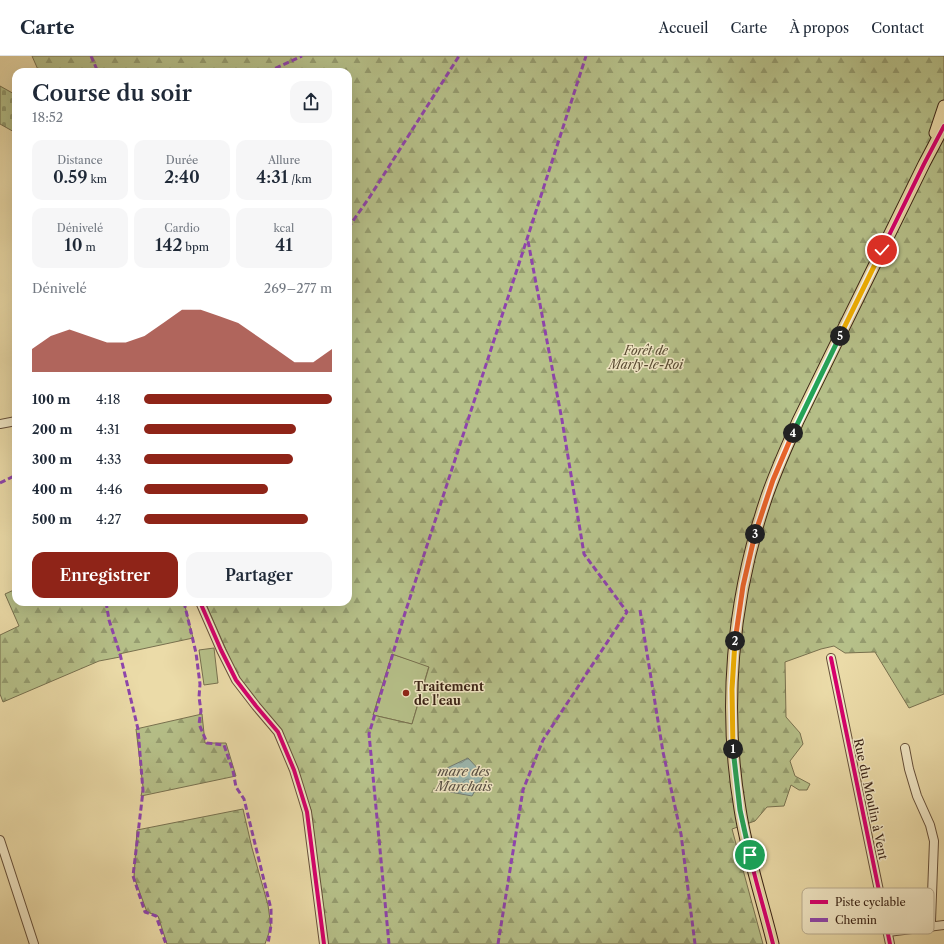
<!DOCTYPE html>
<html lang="fr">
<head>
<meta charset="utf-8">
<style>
	:root { --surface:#fff; --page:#f6f6f7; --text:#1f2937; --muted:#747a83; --line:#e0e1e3; --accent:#8f2418 }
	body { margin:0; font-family:"Libre Caslon Text",serif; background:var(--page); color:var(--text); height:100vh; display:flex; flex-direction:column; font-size:15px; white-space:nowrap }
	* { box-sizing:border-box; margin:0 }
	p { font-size:13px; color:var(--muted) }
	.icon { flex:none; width:22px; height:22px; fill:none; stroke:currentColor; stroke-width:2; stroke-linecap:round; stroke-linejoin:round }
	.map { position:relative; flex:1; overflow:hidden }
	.drawer { position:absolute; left:12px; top:12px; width:340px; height:538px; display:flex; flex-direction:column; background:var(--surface); border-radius:12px; box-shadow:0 4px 16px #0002 }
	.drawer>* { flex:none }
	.pin { position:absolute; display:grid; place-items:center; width:34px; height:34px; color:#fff; margin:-17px; border:2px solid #fff; border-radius:50%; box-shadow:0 1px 4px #0007 }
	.km { position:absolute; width:20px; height:20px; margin:-10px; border-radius:50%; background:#222; color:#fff; font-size:11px; line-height:20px; text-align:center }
	.round { display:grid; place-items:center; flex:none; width:42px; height:42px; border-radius:12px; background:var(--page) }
	.head { display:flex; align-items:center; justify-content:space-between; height:68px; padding:0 20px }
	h1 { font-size:22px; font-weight:600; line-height:30px }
	.stats { display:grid; grid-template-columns:repeat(3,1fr); gap:6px; height:68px; padding:4px 20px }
	.stats div { display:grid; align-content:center; border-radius:10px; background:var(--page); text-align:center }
	.stats b { font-size:17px; font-weight:600 }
	.stats small { font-size:11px; font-weight:400 }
	.stats p { font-size:11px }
	.chart { height:112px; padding:8px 20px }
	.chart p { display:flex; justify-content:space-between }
	.chart svg { width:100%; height:72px; margin-top:4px; fill:var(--accent); opacity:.7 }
	.action { display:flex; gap:8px; margin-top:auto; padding:8px 20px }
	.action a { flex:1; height:46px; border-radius:12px; background:var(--accent); color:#fff; font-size:16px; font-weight:600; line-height:46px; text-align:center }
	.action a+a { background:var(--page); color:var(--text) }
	ul { padding:0 20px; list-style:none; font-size:13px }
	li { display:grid; grid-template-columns:64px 48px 1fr; align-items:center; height:30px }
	li i { height:10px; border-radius:5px; background:var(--accent) }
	header { display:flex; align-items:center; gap:24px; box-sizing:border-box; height:56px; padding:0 20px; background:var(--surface); border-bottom:1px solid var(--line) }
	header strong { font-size:19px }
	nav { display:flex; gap:22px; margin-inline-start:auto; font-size:14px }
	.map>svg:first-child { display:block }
	.grass { fill:#b6c089; stroke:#78714f }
	.forest { fill:url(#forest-firs); stroke:#78714f; fill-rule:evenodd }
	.cemetery { fill:url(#cemetery-stones); stroke:#78714f }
	.water { fill:url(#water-waves); stroke:#747d73 }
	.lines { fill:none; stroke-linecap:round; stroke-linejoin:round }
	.minor-casing { stroke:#66503a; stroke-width:10 }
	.major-casing { stroke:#392215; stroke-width:13 }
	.minor { stroke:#f2e8c6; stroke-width:8 }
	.major { stroke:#ebdba8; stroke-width:11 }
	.quiet { stroke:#8e44ad; stroke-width:3; stroke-dasharray:6 3; stroke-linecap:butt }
	.cycleway-casing { stroke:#f2e8c6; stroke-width:6 }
	.cycleway { stroke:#d6006c; stroke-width:4 }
	.split-1-casing { stroke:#fff; stroke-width:8 }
	.split-2-casing { stroke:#fff; stroke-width:8 }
	.split-3-casing { stroke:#fff; stroke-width:8 }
	.split-4-casing { stroke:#fff; stroke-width:8 }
	.split-5-casing { stroke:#fff; stroke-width:8 }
	.split-6-casing { stroke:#fff; stroke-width:8 }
	.split-1 { stroke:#22a559; stroke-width:5 }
	.split-2 { stroke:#f5b400; stroke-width:5 }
	.split-3 { stroke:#f0652b; stroke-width:5 }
	.split-4 { stroke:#f0652b; stroke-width:5 }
	.split-5 { stroke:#22a559; stroke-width:5 }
	.split-6 { stroke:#f5b400; stroke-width:5 }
	.poi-dot { fill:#8f2418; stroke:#f2e8c6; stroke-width:1.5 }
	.labels { text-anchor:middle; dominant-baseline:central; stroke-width:3; stroke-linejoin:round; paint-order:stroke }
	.park-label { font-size:12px; font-style:italic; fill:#584a32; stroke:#f2e8c6 }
	.poi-label { font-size:12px; font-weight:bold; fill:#392215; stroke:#f2e8c6; text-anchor:start }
	.street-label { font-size:12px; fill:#392215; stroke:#f2e8c6 }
	.water-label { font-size:13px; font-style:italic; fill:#574f44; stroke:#f2e8c6 }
	.key { fill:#f2e8c6; stroke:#baad91; stroke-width:1 }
	.key-label { font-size:11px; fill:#392215 }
</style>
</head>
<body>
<header>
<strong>Carte</strong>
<nav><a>Accueil</a><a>Carte</a><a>À propos</a><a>Contact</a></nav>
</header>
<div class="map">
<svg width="944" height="888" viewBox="0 0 944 888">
	<defs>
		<pattern id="forest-firs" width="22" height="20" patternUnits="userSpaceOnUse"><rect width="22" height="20" fill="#b6c089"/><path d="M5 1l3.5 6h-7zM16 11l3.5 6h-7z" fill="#959c6f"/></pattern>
		<pattern id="cemetery-stones" width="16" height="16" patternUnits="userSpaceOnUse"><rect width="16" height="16" fill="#b6c089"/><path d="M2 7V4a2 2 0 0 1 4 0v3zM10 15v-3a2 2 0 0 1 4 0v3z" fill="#959c6f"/></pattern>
		<pattern id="water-waves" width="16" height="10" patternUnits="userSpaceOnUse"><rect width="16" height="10" fill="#9cb9b2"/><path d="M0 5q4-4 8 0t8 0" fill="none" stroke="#809690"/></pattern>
	</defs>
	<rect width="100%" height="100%" fill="#ebdba8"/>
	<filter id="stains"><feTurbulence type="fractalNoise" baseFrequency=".005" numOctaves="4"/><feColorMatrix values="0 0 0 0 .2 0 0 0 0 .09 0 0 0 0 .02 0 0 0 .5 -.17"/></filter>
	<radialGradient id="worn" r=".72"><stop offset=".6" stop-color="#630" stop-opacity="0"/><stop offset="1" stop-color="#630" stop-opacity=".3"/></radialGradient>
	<g class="grass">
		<path d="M214 592 218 627 204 629 199 594Z"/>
		<path d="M392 598 429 610 412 668 373 659Z"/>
	</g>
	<g class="forest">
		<path d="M32 0H944V638L909 652 875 596 845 597 834 590 821 593 785 606 786 661 800 677 803 688 790 705 795 720 810 728 807 734H799L791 729 784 750 767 751 755 765 732 773 763 888H328L311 754 283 680 239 623 205 546H348V16H39ZM392 598 429 611 412 668 373 659Z"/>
		<path d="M16 533V546H184L193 582 119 598 120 601 99 605 3 646 0 638V579L19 570 5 538Z"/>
		<path d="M202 658 205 687H226L236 720 141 740 143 731 136 673Z"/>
		<path d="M243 753 252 792 268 849 271 871 265 888H167L158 860 147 856 134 821 137 774Z"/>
	</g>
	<path class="cemetery" d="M0 30 16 39V77L0 68Z"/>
	<path class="water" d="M468 702 484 719 472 740 450 736 447 712Z"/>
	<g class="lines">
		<defs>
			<g id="minor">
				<path d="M0 368 16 365"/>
				<path d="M200 546 221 594 236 624 256 650 278 676 294 714 307 756 324 888"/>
				<path d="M831 602 890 888"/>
				<path d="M905 692 909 713 917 740 930 769 934 785 931 865V871"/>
				<path d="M0 784 34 888"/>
				<path d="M888 876 944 869"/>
			</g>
			<g id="major">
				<path d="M935 77 944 50"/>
				<path d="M773 888C762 843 747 799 740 753 723 652 732 547 764 449 773 420 786 393 798 365L924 108 944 70"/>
			</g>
		</defs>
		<use href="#minor" class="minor-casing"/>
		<use href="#major" class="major-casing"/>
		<use href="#minor" class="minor"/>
		<use href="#major" class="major"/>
		<g class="quiet">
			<path d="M91 0 98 16"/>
			<path d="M267 16 302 0"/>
			<path d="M348 172 369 142 459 0"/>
			<path d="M0 427 14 420 16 423"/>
			<path d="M106 546 109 564 120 598 138 673 143 735 133 820 145 856 156 860 166 888"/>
			<path d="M184 546 196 597 200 628 199 641 201 655 199 668 207 687 224 689 233 715 236 731 244 743 271 853V869L268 888"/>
			<path d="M640 554 663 696 681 778 695 888"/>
			<path d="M389 888 369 678 405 557 527 183 586 0"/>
			<path d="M498 888 523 734 543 684 627 556 584 498 562 364 528 185"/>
		</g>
		<defs>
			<g id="cycleway">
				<path d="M200 546 221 594 236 624 256 650 278 676 294 714 307 756 324 888"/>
				<path d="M831 602 890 888"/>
				<path d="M773 888C762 843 747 799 740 753 723 652 732 547 764 449 773 420 786 393 798 365L924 108 944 70"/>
			</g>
		</defs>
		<use href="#cycleway" class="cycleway-casing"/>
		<use href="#cycleway" class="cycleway"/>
	</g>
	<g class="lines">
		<defs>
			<path id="split-1" d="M733 693 740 754 750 799"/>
			<path id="split-2" d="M733 693 732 633 735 585"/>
			<path id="split-3" d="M735 585 743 530 755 478"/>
			<path id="split-4" d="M755 478 773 424 793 377"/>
			<path id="split-5" d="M793 377 840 280"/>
			<path id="split-6" d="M840 280 882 194"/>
		</defs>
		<use href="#split-1" class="split-1-casing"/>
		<use href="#split-2" class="split-2-casing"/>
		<use href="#split-3" class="split-3-casing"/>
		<use href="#split-4" class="split-4-casing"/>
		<use href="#split-5" class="split-5-casing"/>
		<use href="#split-6" class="split-6-casing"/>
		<use href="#split-1" class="split-1"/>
		<use href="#split-2" class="split-2"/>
		<use href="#split-3" class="split-3"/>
		<use href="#split-4" class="split-4"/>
		<use href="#split-5" class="split-5"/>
		<use href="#split-6" class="split-6"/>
	</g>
	<circle class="poi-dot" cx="406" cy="637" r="4"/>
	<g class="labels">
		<g class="park-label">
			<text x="646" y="294">Forêt de<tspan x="646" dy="14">Marly-le-Roi</tspan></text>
		</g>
		<g class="poi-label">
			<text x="414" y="630">Traitement<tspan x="414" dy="14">de l'eau</tspan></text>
		</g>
		<g class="street-label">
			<text transform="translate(871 743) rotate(78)">Rue du Moulin à Vent</text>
		</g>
		<g class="water-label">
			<text x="464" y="715">mare des<tspan x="464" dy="15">Marchais</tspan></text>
		</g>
	</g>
	<rect x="802" y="832" width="132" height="46" rx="6" class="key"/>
	<rect x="810" y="844" width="18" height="4" fill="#d6006c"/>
	<rect x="810" y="862" width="18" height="4" fill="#8e44ad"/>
	<g class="key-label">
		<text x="835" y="850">Piste cyclable</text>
		<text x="835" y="868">Chemin</text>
	</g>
	<rect width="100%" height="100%" filter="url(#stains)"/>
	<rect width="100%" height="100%" fill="url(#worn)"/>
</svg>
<div class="pin" style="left:750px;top:799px;background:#1e9e55"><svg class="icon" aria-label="arrive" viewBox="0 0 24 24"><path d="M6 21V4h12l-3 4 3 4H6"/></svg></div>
<div class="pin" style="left:882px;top:194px;background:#d93025"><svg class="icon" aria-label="check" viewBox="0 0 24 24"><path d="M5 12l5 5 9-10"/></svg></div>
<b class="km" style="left:733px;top:693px">1</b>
<b class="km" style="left:735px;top:585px">2</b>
<b class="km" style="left:755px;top:478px">3</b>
<b class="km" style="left:793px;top:377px">4</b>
<b class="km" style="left:840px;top:280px">5</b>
<section class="drawer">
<div class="head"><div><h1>Course du soir</h1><p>18:52</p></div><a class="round"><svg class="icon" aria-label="share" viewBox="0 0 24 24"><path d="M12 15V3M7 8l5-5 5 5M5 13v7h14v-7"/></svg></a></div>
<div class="stats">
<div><p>Distance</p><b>0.59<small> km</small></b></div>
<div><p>Durée</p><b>2:40</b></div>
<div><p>Allure</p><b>4:31<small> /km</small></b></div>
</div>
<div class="stats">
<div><p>Dénivelé</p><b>10<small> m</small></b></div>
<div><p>Cardio</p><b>142<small> bpm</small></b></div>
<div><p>kcal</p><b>41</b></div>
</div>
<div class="chart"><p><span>Dénivelé</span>269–277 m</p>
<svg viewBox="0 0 160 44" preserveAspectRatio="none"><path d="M0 44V30L10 22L20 18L30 22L40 26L50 26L60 22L70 14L80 6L90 6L100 10L110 14L120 22L130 30L140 38L150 38L160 30V44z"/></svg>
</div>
<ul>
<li><b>100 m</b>4:18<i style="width:100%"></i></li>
<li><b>200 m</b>4:31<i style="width:81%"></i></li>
<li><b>300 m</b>4:33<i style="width:79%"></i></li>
<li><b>400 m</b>4:46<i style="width:66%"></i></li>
<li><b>500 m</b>4:27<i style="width:87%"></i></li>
</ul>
<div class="action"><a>Enregistrer</a><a>Partager</a></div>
</section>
</div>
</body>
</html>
